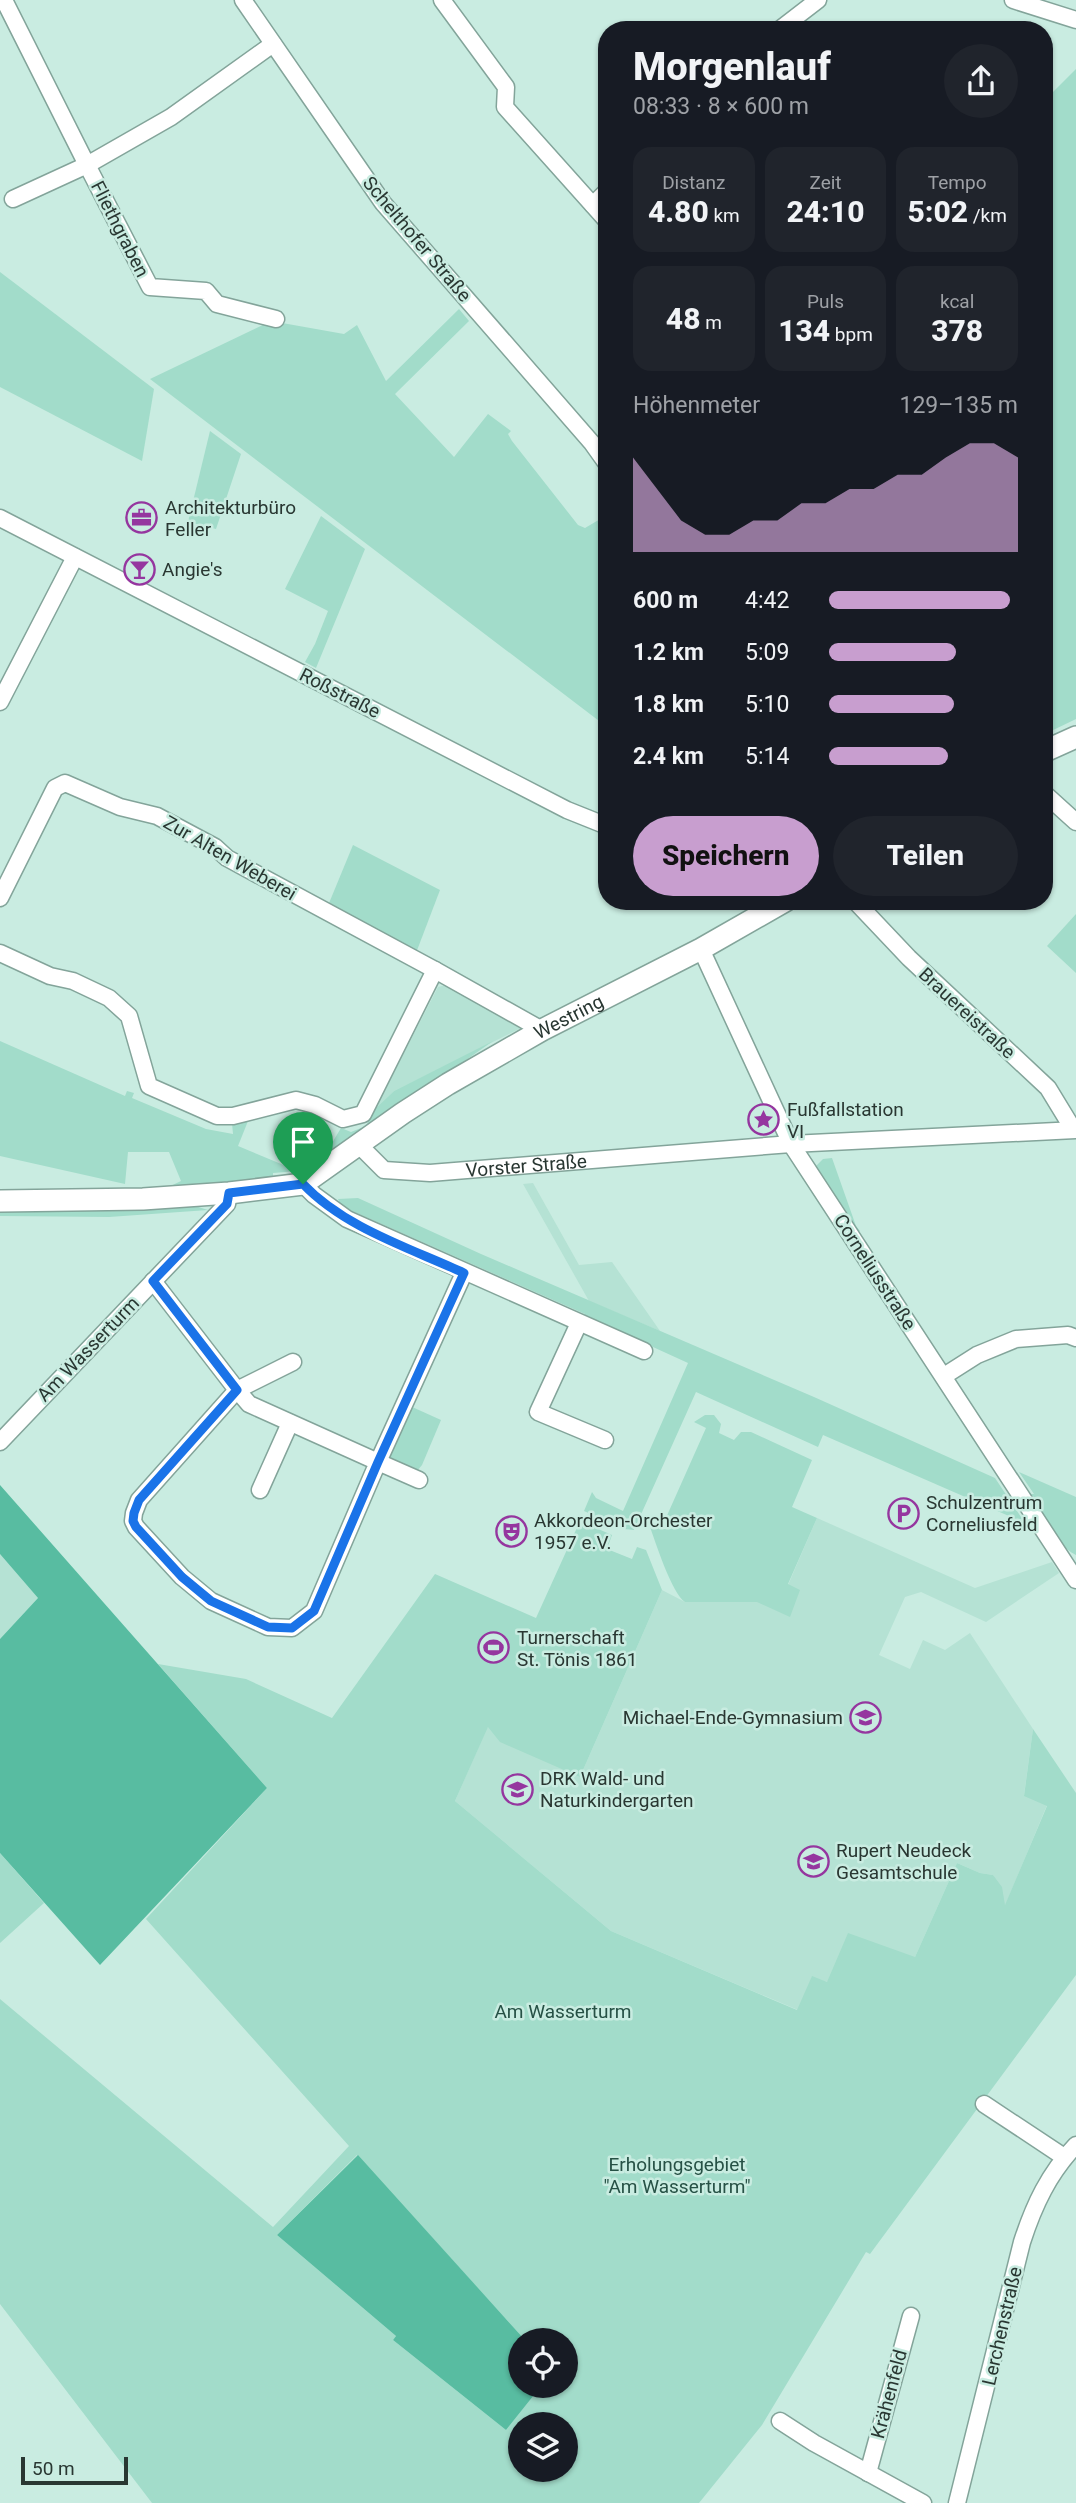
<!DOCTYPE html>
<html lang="de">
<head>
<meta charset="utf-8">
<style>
	:root { --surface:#171b24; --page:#20242c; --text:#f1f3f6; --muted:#9ea1a6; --accent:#c89ecf }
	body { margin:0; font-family:Roboto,sans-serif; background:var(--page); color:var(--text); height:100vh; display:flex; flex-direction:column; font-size:26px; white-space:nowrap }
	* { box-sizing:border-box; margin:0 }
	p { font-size:23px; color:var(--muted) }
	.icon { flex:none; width:38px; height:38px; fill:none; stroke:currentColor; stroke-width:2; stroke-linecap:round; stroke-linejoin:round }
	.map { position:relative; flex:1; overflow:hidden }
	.details { position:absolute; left:598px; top:21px; width:455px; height:889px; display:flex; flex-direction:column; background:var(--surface); border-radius:28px; box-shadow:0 2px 5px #0004 }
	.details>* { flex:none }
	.controls { position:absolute; left:508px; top:2328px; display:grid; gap:14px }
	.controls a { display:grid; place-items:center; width:70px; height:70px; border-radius:50%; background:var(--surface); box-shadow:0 2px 5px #0004; font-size:35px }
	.scale { position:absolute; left:21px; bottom:18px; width:107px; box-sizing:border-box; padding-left:7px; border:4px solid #293732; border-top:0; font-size:19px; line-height:24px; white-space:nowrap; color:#293732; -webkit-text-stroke:5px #c9ece1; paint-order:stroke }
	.pin { position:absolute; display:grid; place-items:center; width:60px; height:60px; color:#fff; margin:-72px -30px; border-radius:50% 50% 50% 0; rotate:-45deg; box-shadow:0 0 7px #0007 }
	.pin .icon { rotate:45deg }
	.round { display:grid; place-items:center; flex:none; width:74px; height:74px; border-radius:37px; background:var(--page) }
	.headline { display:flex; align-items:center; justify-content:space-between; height:119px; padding:0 35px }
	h1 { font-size:38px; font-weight:800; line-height:52px }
	.figures { display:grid; grid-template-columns:repeat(3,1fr); gap:10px; height:119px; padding:7px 35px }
	.figures div { display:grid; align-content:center; border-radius:18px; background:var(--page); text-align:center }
	.figures b { font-size:30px; font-weight:800 }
	.figures small { font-size:19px; font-weight:400 }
	.figures p { font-size:19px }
	.chart { height:196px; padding:14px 35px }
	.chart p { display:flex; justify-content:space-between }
	.chart svg { width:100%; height:126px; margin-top:7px; fill:var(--accent); opacity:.7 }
	.cta { display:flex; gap:14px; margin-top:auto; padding:14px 35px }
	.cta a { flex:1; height:80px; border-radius:42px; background:var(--accent); color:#111; font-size:28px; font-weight:800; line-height:80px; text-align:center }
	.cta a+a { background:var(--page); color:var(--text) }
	ul { padding:0 35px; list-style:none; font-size:23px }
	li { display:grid; grid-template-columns:112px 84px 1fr; align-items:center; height:52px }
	li i { height:18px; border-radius:9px; background:var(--accent) }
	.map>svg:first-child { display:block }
	.built { fill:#b5e2d4 }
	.green { fill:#a2dcca; fill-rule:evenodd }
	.forest { fill:#58bca1 }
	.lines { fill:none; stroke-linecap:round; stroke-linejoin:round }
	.minor-casing { stroke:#83a49a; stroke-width:19 }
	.tertiary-casing { stroke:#83a49a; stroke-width:24 }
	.minor { stroke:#fff; stroke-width:16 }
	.tertiary { stroke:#fff; stroke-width:21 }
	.route-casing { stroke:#fff; stroke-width:14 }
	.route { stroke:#1a73e8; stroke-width:9 }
	.labels { text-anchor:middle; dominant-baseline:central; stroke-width:5; stroke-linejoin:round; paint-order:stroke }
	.street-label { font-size:19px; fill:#293732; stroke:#c9ece1 }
	.poi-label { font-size:19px; fill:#293732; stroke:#c9ece1; text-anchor:start }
	.park-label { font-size:19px; fill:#265145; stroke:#c9ece1 }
</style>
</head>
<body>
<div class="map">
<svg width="1076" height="2503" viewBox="0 0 1076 2503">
	<rect width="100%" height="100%" fill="#c9ece1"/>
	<g class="built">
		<path d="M446 985 525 1026 394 1091 375 1109 438 987Z"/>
		<path d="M533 1183 579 1265 612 1262 660 1331 589 1301 523 1184Z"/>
		<path d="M817 1518 975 1588 1052 1562 1059 1573 986 1622 921 1592 905 1597 879 1655 910 1669 923 1640 945 1650 970 1633 1033 1729 1024 1795 1047 1805 1005 1906 993 1875 980 1873 957 1863 915 1957 826 1982 812 1977 798 2010 611 1931 455 1801 488 1726 580 1777 662 1590 685 1602H757L788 1585Z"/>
		<path d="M0 1554 38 1598 0 1639Z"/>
	</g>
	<g class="green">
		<path d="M1076 69V719L1045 734V100Z"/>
		<path d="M0 272 154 389 142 461 0 387Z"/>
		<path d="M459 309 469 321 395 394 454 457 488 414 511 431 508 434 512 441 578 525 585 528 607 515V727L150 379 271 321 344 334 357 325 386 381Z"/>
		<path d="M210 431 241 454 216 529 188 522Z"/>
		<path d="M321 516 365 549 316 668 305 662 315 644 328 611 285 589Z"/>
		<path d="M353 845 440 890 416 953 327 908Z"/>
		<path d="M1076 914V973L1047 946Z"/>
		<path d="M0 1041 125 1096 127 1091 134 1093 132 1098 206 1129 233 1134 232 1123 244 1119 248 1121 238 1146 298 1171 273 1173V1178L158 1192 181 1181 169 1152H128L125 1184 0 1156Z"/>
		<path d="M493 1041 320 1163 341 1128 351 1132 366 1126 375 1109 394 1091Z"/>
		<path d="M832 1158 856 1226 860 1231 855 1232 818 1176 816 1166 823 1159Z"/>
		<path d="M358 1198 481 1254 814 1397 995 1478 1025 1523 823 1435 818 1447 696 1392 634 1530 624 1529 584 1511 592 1492 596 1498 623 1511 688 1363 585 1316V1314L341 1206 338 1199Z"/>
		<path d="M192 1205 208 1210 109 1217 0 1216V1207Z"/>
		<path d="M410 1406 441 1420 422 1465 417 1471 391 1459 390 1451Z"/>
		<path d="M705 1415H714L721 1424 719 1433 734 1440 741 1432H751L812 1460 792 1507 817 1518 788 1584 800 1590 790 1617 757 1602H685C672 1594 655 1541 649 1524L661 1529 706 1428 694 1422Z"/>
		<path d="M1019 1472 1076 1497V1555C1054 1544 1042 1515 1031 1494H1034Z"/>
		<path d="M580 1521 612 1535 607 1549 632 1559 637 1547 646 1550 662 1590 580 1777 500 1742 488 1727 455 1801 611 1931 797 2010 812 1976 827 1982 848 1933 915 1957 957 1863 980 1873 993 1875 1002 1887 1005 1905 1047 1806 1024 1796 1033 1729 1076 1793V1975L870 2254 866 2252 762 2425 699 2503H152L0 2304V1999L273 2227 349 2146 146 1919 267 1788 158 1664 246 1679 332 1718 435 1574 536 1618ZM357 2155 525 2340H565V2385H542L506 2430 393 2340 396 2336 277 2235ZM520 2424H565V2469H520Z"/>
		<path d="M0 1853 44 1903 0 1943Z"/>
	</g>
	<g class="forest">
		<path d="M0 1485 267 1788 100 1965 0 1853V1639L38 1598 0 1554Z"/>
		<path d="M358 2155 525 2340H520V2385H542L506 2430 393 2340 396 2336 277 2235Z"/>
	</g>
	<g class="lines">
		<defs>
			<g id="minor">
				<path d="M4 0 87 165 171 117 273 44"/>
				<path d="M243 0 383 203 592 443 607 464"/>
				<path d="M442 0 506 87 505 107 607 221"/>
				<path d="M1013 0 1076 20"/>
				<path d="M779 30 818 0"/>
				<path d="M13 199 87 165 150 287 206 291 217 304 276 319"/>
				<path d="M593 205 607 191"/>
				<path d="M0 518 567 810 607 826"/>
				<path d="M0 702 75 557"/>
				<path d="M1045 794 1076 822"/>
				<path d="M0 898 55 788 65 783 120 807 157 816 215 847 227 858 435 970"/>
				<path d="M855 901 909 958 1048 1088 1073 1129"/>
				<path d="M701 949 791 1144 1076 1580"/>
				<path d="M0 953 50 976 73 981 109 998 129 1016 149 1086 217 1116H233L296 1100 315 1105 343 1119 363 1114 435 970 542 1030"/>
				<path id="s1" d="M359 1145 384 1170 430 1173 791 1144 1076 1130"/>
				<path d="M303 1184 314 1195 347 1219 644 1351"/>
				<path d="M153 1281 237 1390 249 1404 378 1462 314 1611 292 1628 268 1627 211 1601 182 1577 136 1527 133 1521 134 1513 139 1500 237 1390 293 1362"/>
				<path d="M579 1323 538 1412 605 1440"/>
				<path d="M944 1376 977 1355 1016 1339 1068 1335 1076 1338"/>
				<path d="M0 1442 227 1204 229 1193"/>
				<path d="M419 1480 378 1462 464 1273"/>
				<path d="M260 1490 290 1423"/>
				<path d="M984 2104 1064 2157"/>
				<path d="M780 2421 814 2443 923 2503"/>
				<path d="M868 2473 911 2316"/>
				<path d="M957 2503 1022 2242C1034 2205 1049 2173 1076 2145"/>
			</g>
			<g id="tertiary">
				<path d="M1045 751 1076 737"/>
				<path id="s2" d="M0 1201 143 1199 229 1193 303 1184 403 1113 448 1084 542 1030 701 949 785 901"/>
			</g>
		</defs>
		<use href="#minor" class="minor-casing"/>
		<use href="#tertiary" class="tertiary-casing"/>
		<use href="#minor" class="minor"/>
		<use href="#tertiary" class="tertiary"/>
	</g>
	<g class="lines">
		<defs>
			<path id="route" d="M303 1184C345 1228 410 1248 464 1273L378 1462 314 1611 292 1628 268 1627 211 1601 182 1577 136 1527 133 1521 134 1513 139 1500 237 1390 153 1281 227 1204 229 1193Z"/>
		</defs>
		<use href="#route" class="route-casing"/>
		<use href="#route" class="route"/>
	</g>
	<defs>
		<symbol id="office-ring" viewBox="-11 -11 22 22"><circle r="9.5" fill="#c9ece1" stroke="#95369f" stroke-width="1.5"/><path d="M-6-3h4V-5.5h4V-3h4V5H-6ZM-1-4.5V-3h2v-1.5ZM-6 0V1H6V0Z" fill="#95369f"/></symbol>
		<symbol id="bar-ring" viewBox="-11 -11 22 22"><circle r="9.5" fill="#c9ece1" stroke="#95369f" stroke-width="1.5"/><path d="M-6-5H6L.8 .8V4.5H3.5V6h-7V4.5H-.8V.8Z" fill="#95369f"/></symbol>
		<symbol id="sight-ring" viewBox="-11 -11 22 22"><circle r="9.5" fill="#c9ece1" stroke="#95369f" stroke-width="1.5"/><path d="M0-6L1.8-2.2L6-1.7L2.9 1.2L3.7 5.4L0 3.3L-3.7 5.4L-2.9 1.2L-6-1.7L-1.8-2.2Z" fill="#95369f"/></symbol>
		<symbol id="parking-ring" viewBox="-11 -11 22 22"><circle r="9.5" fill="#c9ece1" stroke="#95369f" stroke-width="1.5"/><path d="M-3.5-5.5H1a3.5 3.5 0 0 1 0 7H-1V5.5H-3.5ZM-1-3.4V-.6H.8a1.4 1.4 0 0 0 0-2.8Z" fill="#95369f"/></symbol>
		<symbol id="theatre-ring" viewBox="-11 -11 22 22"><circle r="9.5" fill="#c9ece1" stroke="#95369f" stroke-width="1.5"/><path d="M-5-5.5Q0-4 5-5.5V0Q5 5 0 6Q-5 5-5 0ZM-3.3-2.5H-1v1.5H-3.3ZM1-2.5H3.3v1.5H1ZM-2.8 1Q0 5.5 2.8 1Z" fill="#95369f"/></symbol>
		<symbol id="stadium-ring" viewBox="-11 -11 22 22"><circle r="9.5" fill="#c9ece1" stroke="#95369f" stroke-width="1.5"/><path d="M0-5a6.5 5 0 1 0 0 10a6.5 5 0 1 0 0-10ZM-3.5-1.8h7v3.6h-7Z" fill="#95369f"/></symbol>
		<symbol id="school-ring" viewBox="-11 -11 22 22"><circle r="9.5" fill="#c9ece1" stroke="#95369f" stroke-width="1.5"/><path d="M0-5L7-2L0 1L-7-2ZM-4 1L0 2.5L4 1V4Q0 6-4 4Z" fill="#95369f"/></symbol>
	</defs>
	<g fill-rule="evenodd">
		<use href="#office-ring" x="124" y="500" width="35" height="35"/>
		<use href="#bar-ring" x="122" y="552" width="35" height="35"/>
		<use href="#sight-ring" x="746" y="1102" width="35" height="35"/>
		<use href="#parking-ring" x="886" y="1496" width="35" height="35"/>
		<use href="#theatre-ring" x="494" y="1514" width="35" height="35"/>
		<use href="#stadium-ring" x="476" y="1630" width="35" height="35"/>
		<use href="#school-ring" x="848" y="1700" width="35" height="35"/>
		<use href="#school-ring" x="500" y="1772" width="35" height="35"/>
		<use href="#school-ring" x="796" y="1844" width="35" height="35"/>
	</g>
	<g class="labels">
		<g class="street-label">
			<text transform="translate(120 229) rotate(63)">Fliethgraben</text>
			<text transform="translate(417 239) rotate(50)">Schelthofer Straße</text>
			<text transform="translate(340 693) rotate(27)">Roßstraße</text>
			<text transform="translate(230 858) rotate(30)">Zur Alten Weberei</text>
			<text transform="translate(967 1013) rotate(43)">Brauereistraße</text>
			<text stroke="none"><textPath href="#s2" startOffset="618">Westring</textPath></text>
			<text stroke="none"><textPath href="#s1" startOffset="178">Vorster Straße</textPath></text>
			<text transform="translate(875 1272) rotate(57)">Corneliusstraße</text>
			<text transform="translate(88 1349) rotate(-46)">Am Wasserturm</text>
			<text transform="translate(1002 2326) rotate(-77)">Lerchenstraße</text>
			<text transform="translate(889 2394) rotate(-75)">Krähenfeld</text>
		</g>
		<g class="poi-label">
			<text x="165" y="507">Architekturbüro<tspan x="165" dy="22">Feller</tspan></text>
			<text x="162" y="569">Angie's</text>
			<text x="787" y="1109">Fußfallstation<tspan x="787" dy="22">VI</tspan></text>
			<text x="926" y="1502">Schulzentrum<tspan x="926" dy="22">Corneliusfeld</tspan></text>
			<text x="534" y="1520">Akkordeon-Orchester<tspan x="534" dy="22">1957 e.V.</tspan></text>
			<text x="517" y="1637">Turnerschaft<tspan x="517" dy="22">St. Tönis 1861</tspan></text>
			<text x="843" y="1717" text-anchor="end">Michael-Ende-Gymnasium</text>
			<text x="540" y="1778">DRK Wald- und<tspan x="540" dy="22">Naturkindergarten</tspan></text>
			<text x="836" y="1850">Rupert Neudeck<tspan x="836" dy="22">Gesamtschule</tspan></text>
		</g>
		<g class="park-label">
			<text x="563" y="2011">Am Wasserturm</text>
			<text x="677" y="2164">Erholungsgebiet<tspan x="677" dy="22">"Am Wasserturm"</tspan></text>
		</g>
	</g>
</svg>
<div class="controls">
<a><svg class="icon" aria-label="locate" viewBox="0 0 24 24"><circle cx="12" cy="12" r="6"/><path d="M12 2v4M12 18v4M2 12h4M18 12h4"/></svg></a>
<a><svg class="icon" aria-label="layers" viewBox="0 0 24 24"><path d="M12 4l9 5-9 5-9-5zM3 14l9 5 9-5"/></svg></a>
</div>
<div class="scale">50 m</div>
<div class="pin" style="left:303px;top:1184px;background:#1e9e55"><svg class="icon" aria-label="arrive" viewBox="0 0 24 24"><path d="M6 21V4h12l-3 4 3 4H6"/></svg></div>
<section class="details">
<div class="headline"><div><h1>Morgenlauf</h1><p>08:33 · 8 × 600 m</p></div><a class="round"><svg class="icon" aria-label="share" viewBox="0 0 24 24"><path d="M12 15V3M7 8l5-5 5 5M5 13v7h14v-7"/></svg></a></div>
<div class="figures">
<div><p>Distanz</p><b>4.80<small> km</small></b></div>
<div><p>Zeit</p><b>24:10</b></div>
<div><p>Tempo</p><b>5:02<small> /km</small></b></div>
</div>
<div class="figures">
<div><b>48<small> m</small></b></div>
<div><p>Puls</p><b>134<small> bpm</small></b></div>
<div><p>kcal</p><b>378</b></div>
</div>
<div class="chart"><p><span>Höhenmeter</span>129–135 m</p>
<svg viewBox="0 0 160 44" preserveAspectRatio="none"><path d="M0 44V11L10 22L20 33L30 38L40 38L50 33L60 33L70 27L80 27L90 22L100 22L110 17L120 17L130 11L140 6L150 6L160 11V44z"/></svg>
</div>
<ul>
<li><b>600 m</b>4:42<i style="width:96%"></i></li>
<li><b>1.2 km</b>5:09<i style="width:67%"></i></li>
<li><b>1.8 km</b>5:10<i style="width:66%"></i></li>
<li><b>2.4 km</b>5:14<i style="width:63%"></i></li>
</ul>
<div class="cta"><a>Speichern</a><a>Teilen</a></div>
</section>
</div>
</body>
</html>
